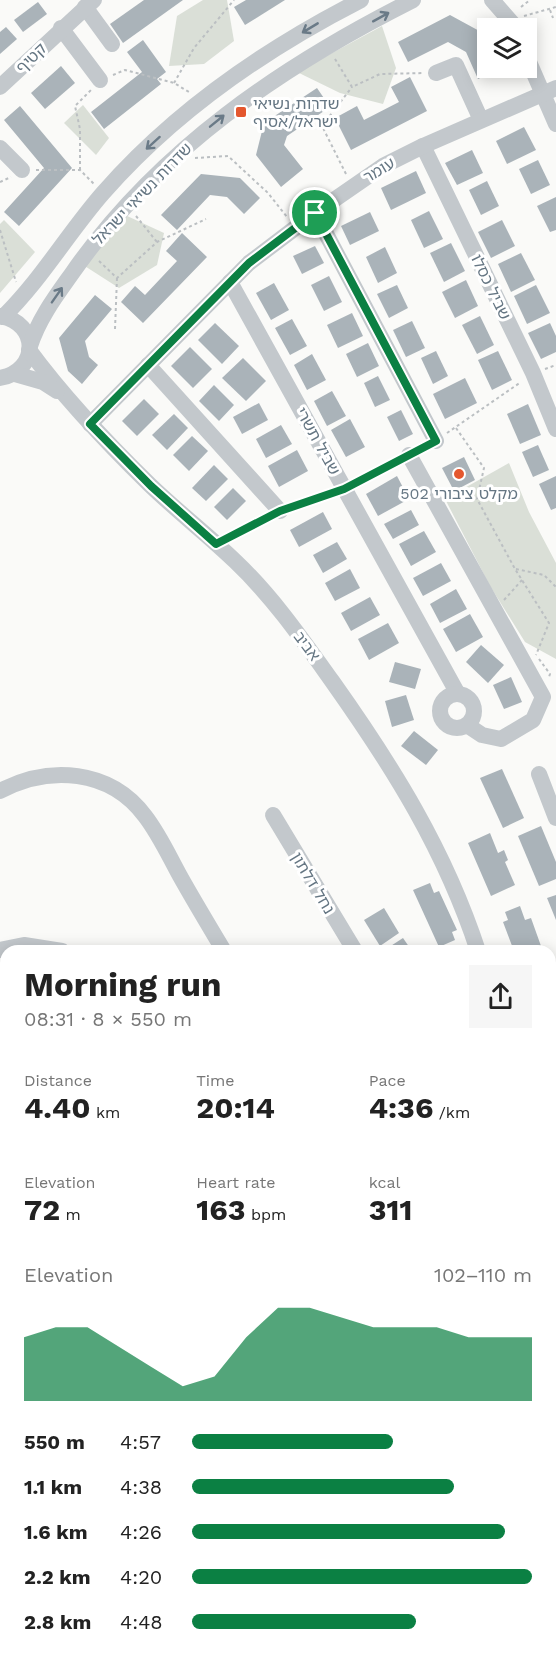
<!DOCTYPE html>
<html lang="en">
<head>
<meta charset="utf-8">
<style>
	:root { --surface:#fff; --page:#f6f6f6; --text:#222; --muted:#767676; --accent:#0b8043 }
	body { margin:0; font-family:"Work Sans","Noto Sans Hebrew",sans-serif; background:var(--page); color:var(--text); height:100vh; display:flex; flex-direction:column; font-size:22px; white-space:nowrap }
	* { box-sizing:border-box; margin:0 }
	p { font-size:20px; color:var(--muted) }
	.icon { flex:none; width:33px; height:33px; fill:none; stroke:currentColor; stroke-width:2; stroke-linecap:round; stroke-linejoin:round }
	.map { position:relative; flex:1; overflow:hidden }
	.drawer { position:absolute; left:0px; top:945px; width:556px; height:711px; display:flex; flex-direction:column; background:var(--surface); border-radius:18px 18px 0 0; box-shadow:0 3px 15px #0003 }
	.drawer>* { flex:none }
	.controls { position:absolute; left:477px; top:18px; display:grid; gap:12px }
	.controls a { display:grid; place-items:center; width:60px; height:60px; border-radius:0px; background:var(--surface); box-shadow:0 3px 15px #0003; font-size:30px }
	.pin { position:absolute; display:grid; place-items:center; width:51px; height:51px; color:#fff; margin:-26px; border:3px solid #fff; border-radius:50%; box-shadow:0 2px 6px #0007 }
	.round { display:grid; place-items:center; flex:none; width:63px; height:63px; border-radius:0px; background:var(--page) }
	.headline { display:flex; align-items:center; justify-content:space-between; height:102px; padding:0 24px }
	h1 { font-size:33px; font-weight:700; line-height:45px }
	.figures { display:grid; grid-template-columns:repeat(3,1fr); gap:9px; height:102px; padding:6px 24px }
	.figures div { display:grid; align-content:center }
	.figures b { font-size:30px; font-weight:700 }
	.figures small { font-size:16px; font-weight:400 }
	.figures p { font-size:16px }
	.chart { height:168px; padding:12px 24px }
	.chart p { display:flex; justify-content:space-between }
	.chart svg { width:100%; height:108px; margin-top:6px; fill:var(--accent); opacity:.7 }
	ul { padding:0 24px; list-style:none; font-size:20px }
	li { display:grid; grid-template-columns:96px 72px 1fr; align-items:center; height:45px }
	li i { height:15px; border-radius:8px; background:var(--accent) }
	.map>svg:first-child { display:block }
	.green { fill:#dadfd7 }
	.building { fill:#aab3b9 }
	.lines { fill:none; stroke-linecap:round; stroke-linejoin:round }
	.path { stroke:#bbbfc2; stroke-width:2; stroke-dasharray:3 3; stroke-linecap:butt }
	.minor { stroke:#c3c8cc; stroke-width:16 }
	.oneway { stroke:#6a7a87 }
	.route-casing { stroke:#fff; stroke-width:12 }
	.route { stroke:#0b8043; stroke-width:8 }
	.poi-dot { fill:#e4572e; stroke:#fff; stroke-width:2 }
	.labels { text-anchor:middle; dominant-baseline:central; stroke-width:6; stroke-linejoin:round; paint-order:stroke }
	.street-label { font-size:16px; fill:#657683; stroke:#fff }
	.poi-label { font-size:16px; fill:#657683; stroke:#fff; text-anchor:start }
</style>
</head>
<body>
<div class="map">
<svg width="556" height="1656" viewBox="0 0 556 1656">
	<rect width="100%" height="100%" fill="#fafaf8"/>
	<g class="green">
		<path d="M203 0H227L234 41 204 64 169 66 177 16Z"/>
		<path d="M382 26 396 68 383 104 340 93 297 72Z"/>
		<path d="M83 105 109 138 96 155 64 123Z"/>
		<path d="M125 215 164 233 157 265 119 288 80 263Z"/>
		<path d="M4 220 35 252 0 293V224Z"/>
		<path d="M509 463 529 512 556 563V659L525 642 490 586 445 499Z"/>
		<path d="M556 1119V1181L551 1184V1122Z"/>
	</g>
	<g class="building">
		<path d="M144 0H183L123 43 110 24Z"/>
		<path d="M246 0H285L245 25 234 7Z"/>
		<path d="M38 2 47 14 23 32 14 20Z"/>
		<path d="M450 15 483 33 488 42V68L500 69 478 79 466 52 448 42 408 62 398 42Z"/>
		<path d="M6 27 17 39 0 54V32Z"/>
		<path d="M143 40 166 72 157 79 161 84 104 129 91 112 142 72 127 52Z"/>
		<path d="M61 66 75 83 45 109 31 93Z"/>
		<path d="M410 77 427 111 351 150 335 118 357 106 364 120 399 102 391 87Z"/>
		<path d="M317 88 330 107 287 136 284 145 303 169 281 187 256 155 264 123Z"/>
		<path d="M20 106 72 168 19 226 4 212 44 168 4 120Z"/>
		<path d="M524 127 536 150 507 164 496 141Z"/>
		<path d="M472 150 483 173 457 185 445 163Z"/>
		<path d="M538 160 550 185 531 194 519 169Z"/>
		<path d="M416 171 426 193 391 210 381 188Z"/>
		<path d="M201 174 240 178 260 198 244 214 227 197 210 195 177 230 161 215Z"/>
		<path d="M487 181 499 206 481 215 469 190Z"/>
		<path d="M556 197V230L550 232 537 206Z"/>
		<path d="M429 211 443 239 424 248 411 220Z"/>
		<path d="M370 212 379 231 350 245 341 226Z"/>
		<path d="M502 220 515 246 491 258 478 232Z"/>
		<path d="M182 233 207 257 143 323 121 302 135 286 145 295 177 261 166 251Z"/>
		<path d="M451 243 465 271 444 282 430 253Z"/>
		<path d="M315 246 324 263 302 274 293 256Z"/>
		<path d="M385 247 397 273 378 283 366 257Z"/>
		<path d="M521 253 535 280 511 292 498 264Z"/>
		<path d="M329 276 342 302 324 311 311 285Z"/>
		<path d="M466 280 478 306 455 318 442 292Z"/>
		<path d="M274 283 289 310 271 320 256 293Z"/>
		<path d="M397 285 408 308 389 318 377 294Z"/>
		<path d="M536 285 550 313 527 324 514 296Z"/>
		<path d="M95 295 112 309 85 341 89 357 98 365 82 384 68 371 59 338Z"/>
		<path d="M352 313 363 336 338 348 327 325Z"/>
		<path d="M480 316 494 345 477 354 462 325Z"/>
		<path d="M292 319 307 346 290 355 275 328Z"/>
		<path d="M412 321 425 348 406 357 393 330Z"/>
		<path d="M215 323 239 346 222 364 198 340Z"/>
		<path d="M550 323 556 336V352L541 359 528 333Z"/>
		<path d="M368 343 379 366 357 377 346 354Z"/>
		<path d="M190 347 212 369 193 388 171 366Z"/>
		<path d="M436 351 448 376 433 384 421 358Z"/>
		<path d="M498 351 512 380 492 390 478 360Z"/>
		<path d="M312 354 326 380 307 390 294 365Z"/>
		<path d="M243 358 266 381 246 401 222 378Z"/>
		<path d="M378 376 390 400 375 407 364 383Z"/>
		<path d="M465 378 477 403 445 419 433 394Z"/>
		<path d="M214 385 234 405 219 421 199 401Z"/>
		<path d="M332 391 346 416 327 426 314 401Z"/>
		<path d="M144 399 159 414 137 436 122 421Z"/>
		<path d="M259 403 268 420 242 434 233 417Z"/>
		<path d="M528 404 541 435 520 444 507 414Z"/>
		<path d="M401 410 413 434 399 441 387 417Z"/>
		<path d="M174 414 188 428 167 450 152 435Z"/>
		<path d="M350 419 365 447 346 457 331 430Z"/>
		<path d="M281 425 292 444 266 458 256 439Z"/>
		<path d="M192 436 208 451 189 471 173 455Z"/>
		<path d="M538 445 549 470 533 477 522 452Z"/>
		<path d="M297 450 308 471 279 487 268 466Z"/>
		<path d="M464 457 475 480 454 491 442 468Z"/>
		<path d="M214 465 228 479 206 501 192 488Z"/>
		<path d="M397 476 409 499 378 516 366 494Z"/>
		<path d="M556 476V508L551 510 539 484Z"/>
		<path d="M233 488 246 501 227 520 214 507Z"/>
		<path d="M411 510 419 525 393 539 384 524Z"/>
		<path d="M323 512 332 529 299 547 290 530Z"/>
		<path d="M424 531 436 552 411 566 399 544Z"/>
		<path d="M337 542 347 559 323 573 313 555Z"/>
		<path d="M441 563 451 581 423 596 413 578Z"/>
		<path d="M350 569 360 588 335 601 325 583Z"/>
		<path d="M456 589 467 609 440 623 430 604Z"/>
		<path d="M370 597 380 615 351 631 341 613Z"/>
		<path d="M470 614 483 637 456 652 443 629Z"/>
		<path d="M388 623 399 643 369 660 358 639Z"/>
		<path d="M481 645 504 665 488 683 466 662Z"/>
		<path d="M395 662 421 669 415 689 389 682Z"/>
		<path d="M511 677 522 702 504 709 493 685Z"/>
		<path d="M406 695 414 720 392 727 385 701Z"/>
		<path d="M414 731 438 750 426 765 401 746Z"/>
		<path d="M502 769 524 818 503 828 480 778Z"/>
		<path d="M541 826 556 862V879L539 886 518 836Z"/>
		<path d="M490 833 498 853 504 850 508 860 505 862 515 885 491 896 468 843Z"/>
		<path d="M430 883 434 893 439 891 457 930 452 932 455 940 439 947 413 890Z"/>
		<path d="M556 895V920L547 898Z"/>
		<path d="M520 906 525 920 531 918 541 946 537 947 538 951H514L503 922 508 920 505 912Z"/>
		<path d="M384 908 399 933 380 946 364 920Z"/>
		<path d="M403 938 412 951H383Z"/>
		<path d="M551 975 556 991V1031L550 1033Z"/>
		<path d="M556 1078V1096L550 1100V1082Z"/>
		<path d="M556 1195V1223L550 1214V1198Z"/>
		<path d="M556 1256V1294L550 1282V1259Z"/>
		<path d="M87 1650H94L95 1656H66Z"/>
		<path d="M105 1650H163L164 1656H106Z"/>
	</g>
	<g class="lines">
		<g class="path">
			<path d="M521 7 530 0"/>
			<path d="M550 10 553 18"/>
			<path d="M524 16 556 7"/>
			<path d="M335 59 352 87 380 74 424 73"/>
			<path d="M113 75 125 70 174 83 189 92"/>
			<path d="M174 83 194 48 234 0"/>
			<path d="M195 158 228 156 268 193 287 217"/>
			<path d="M36 170H80L94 184"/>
			<path d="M80 170V129L75 106 91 90"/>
			<path d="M346 174 322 126 352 87"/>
			<path d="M0 182 11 177"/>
			<path d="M136 216 157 242"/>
			<path d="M0 230 16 282"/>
			<path d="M99 261 117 278 157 242 206 219"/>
			<path d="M115 329 117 278"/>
			<path d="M545 369 556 365"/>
			<path d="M456 428 484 468 477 499 515 569 549 623 536 655"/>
			<path d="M447 433 521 382"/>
			<path d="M358 482 398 461"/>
			<path d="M293 507 330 493"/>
			<path d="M229 538 266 518"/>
			<path d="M516 569 544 575 556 587"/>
			<path d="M504 600 522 580"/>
			<path d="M539 659 550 674 549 677"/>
		</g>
		<g class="minor">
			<path d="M492 0 513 24"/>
			<path d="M85 7 112 44"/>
			<path d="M61 28 100 80"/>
			<path d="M526 55 556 124"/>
			<path d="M436 73 456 65 481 120"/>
			<path d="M0 87 94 0"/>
			<path d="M423 146 533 373 556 429"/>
			<path d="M0 148 22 170"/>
			<path d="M315 213 436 441"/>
			<path d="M230 282 458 694"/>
			<path d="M0 316C40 323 39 371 0 378"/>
			<path d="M3 317C41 280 68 233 103 193 174 112 265 49 361 0"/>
			<path d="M30 346C39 318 56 296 73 272 158 150 282 66 413 0"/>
			<path d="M29 350C65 399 107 443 150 485 178 512 208 535 235 561 272 596 302 639 332 681 393 767 445 850 478 951"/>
			<path d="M148 365 280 511"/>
			<path d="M15 374 43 382 57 391"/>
			<path d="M90 424 249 263 315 213 383 166 423 146 556 88"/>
			<path d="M409 455 543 697 533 720 501 739 482 735 467 725"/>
			<circle cx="457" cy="711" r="17"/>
			<path d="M539 774 556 818"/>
			<path d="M0 791C49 765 110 769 145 816 159 834 169 856 180 876 194 901 209 926 224 951"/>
			<path d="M273 815 355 951"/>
			<path d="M0 950 24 945 62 951"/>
			<path d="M534 1650 536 1656"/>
			<path d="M275 1656 291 1650"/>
		</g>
	</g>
	<defs><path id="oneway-shaft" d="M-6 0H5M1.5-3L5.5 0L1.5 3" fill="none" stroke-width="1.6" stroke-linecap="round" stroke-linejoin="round" transform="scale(1.5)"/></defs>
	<g class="oneway">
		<use href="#oneway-shaft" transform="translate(381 17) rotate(-29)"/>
		<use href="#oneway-shaft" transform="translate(310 28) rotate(149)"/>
		<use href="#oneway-shaft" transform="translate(217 121) rotate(-39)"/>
		<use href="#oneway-shaft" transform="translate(153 143) rotate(138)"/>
		<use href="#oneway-shaft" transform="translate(57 295) rotate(-55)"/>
	</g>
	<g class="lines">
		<defs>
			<path id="route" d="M315 213 436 441 344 489 280 511 216 544 151 486 90 424 249 263Z"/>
		</defs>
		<use href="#route" class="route-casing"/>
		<use href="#route" class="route"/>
	</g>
	<g class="poi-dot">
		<rect x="235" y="106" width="12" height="12" rx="3"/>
		<circle cx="459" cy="474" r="6"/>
	</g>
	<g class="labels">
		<g class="street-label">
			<text transform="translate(31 58) rotate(-44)">קטיף</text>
			<text transform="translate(379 170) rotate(-31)">עומר</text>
			<text transform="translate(142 194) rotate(-46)">שדרות נשיאי ישראל</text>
			<text transform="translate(491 287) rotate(64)">שביל כסלו</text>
			<text transform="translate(318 441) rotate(61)">שביל תשרי</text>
			<text transform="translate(307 646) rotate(53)">אביב</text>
			<text transform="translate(313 883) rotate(59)">נחל דלתון</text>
		</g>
		<g class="poi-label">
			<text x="253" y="103">שדרות נשיאי<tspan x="253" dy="18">ישראל/אסיף</tspan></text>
			<text x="459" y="493" text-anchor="middle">מקלט ציבורי 502</text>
		</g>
	</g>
</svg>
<div class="controls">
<a><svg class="icon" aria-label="layers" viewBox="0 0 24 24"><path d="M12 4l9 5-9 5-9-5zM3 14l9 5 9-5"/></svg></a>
</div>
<div class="pin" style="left:315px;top:213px;background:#1e9e55"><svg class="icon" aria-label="arrive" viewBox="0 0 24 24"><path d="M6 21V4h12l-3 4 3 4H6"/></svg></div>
<section class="drawer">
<div class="headline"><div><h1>Morning run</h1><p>08:31 · 8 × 550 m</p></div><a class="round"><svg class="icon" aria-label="share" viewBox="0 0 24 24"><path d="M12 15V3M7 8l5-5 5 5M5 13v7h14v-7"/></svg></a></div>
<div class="figures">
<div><p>Distance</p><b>4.40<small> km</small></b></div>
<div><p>Time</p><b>20:14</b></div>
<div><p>Pace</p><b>4:36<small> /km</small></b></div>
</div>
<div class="figures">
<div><p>Elevation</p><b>72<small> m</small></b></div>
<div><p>Heart rate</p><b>163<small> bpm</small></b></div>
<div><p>kcal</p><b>311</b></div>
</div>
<div class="chart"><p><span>Elevation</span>102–110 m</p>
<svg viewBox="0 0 160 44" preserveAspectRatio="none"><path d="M0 44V18L10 14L20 14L30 22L40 30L50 38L60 34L70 18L80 6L90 6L100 10L110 14L120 14L130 14L140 18L150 18L160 18V44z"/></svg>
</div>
<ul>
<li><b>550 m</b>4:57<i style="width:59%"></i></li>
<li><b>1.1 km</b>4:38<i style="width:77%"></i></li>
<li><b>1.6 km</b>4:26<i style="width:92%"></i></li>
<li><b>2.2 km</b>4:20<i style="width:100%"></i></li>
<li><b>2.8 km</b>4:48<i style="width:66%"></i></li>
</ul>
</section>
</div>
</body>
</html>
